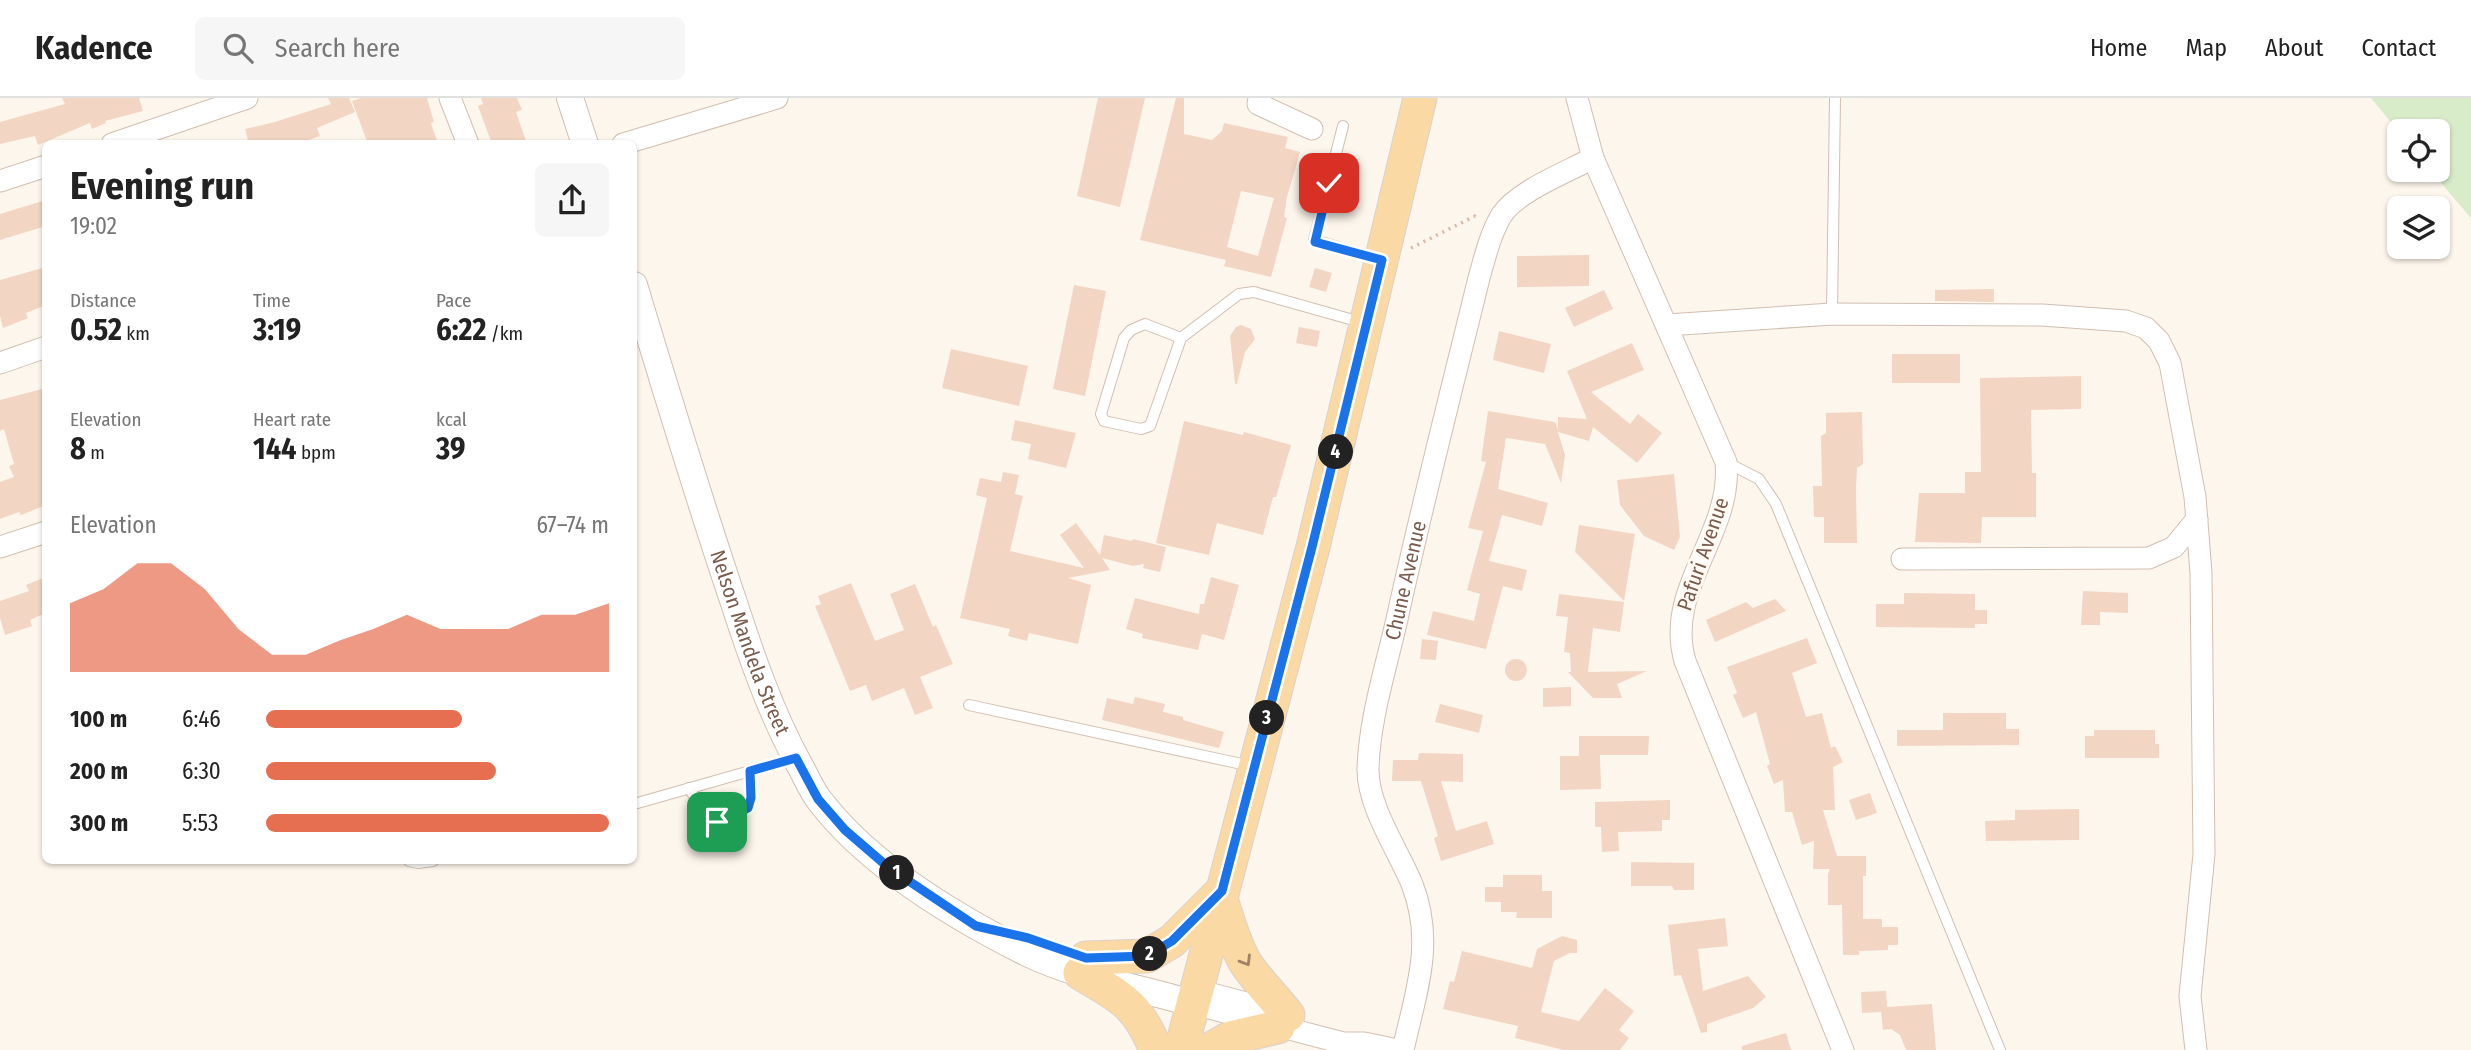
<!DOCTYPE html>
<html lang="en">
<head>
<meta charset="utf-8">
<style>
	:root { --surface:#fff; --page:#f6f6f6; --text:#222; --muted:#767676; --line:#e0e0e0; --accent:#e76f51 }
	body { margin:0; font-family:"Fira Sans Condensed",sans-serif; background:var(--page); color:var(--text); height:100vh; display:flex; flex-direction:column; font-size:26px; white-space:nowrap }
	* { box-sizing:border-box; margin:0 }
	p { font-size:23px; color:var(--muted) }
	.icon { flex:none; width:38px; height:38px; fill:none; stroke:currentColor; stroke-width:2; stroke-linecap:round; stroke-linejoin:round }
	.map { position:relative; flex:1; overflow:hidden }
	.panel { position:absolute; left:42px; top:42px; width:595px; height:724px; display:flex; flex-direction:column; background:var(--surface); border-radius:10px; box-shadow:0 2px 5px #0004 }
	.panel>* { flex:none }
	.fabs { position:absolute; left:2387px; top:21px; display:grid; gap:14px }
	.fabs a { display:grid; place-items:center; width:63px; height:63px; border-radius:10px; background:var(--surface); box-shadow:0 2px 5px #0004; font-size:35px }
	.pin { position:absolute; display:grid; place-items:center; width:60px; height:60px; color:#fff; margin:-30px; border-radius:14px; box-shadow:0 4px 10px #0006 }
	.km { position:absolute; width:35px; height:35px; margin:-18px; border-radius:50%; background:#222; color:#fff; font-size:19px; line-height:35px; text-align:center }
	.round { display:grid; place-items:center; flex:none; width:74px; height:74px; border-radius:10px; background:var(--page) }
	.overview { display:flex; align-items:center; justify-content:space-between; height:119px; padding:0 28px }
	h1 { font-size:38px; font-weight:700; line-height:52px }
	.metrics { display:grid; grid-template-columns:repeat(3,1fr); gap:10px; height:119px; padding:7px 28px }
	.metrics div { display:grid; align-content:center }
	.metrics b { font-size:30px; font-weight:700 }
	.metrics small { font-size:19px; font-weight:400 }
	.metrics p { font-size:19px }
	.chart { height:196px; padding:14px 28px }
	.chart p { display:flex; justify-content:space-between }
	.chart svg { width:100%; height:126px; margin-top:7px; fill:var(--accent); opacity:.7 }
	ul { padding:0 28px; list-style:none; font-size:23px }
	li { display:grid; grid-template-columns:112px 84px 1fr; align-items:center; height:52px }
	li i { height:18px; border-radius:9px; background:var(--accent) }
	header { display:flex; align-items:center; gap:42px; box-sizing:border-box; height:98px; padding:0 35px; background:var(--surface); border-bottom:2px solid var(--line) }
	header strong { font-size:33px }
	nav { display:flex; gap:38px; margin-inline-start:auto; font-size:24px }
	.search { width:490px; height:63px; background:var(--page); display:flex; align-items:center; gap:18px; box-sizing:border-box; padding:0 24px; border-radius:10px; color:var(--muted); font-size:26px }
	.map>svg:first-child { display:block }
	.green { fill:#d8ecc9 }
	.building { fill:#f3d5c3; fill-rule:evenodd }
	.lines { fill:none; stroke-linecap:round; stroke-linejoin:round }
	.service-casing { stroke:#d1beb0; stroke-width:12 }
	.minor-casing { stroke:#d1beb0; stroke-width:23 }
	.tertiary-casing { stroke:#d1beb0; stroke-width:28 }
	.primary-casing { stroke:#dad1cd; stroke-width:35 }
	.path { stroke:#d9b8a5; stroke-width:3.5; stroke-dasharray:2 5; stroke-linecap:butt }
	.service { stroke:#fff; stroke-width:10 }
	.minor { stroke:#fff; stroke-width:21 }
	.tertiary { stroke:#fff; stroke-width:26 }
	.primary { stroke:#fbd9a5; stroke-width:33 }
	.oneway { stroke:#a18267 }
	.route-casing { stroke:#fff; stroke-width:14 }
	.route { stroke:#1a73e8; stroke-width:9 }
	.labels { text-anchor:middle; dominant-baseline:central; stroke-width:6; stroke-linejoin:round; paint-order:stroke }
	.street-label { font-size:21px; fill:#7a5c4d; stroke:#fffaf3 }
</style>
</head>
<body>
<header>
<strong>Kadence</strong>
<div class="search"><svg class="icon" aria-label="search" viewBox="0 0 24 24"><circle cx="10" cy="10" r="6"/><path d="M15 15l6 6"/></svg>Search here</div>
<nav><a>Home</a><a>Map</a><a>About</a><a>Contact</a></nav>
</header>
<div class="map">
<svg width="2471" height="952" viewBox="0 0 2471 952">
	<rect width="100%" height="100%" fill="#fdf6ec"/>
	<path class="green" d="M2371 0H2471V120L2430 72H2438V33L2399 34Z"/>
	<g class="building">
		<path d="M62 0H139L143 13 105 23 106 25 92 31 90 25 38 47 35 38 0 46V24L65 6Z"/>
		<path d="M328 0H349L355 14 317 30 320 38 298 46H249L245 31 275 24 331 6Z"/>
		<path d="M361 0H427L434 24 431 25 438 46H368L352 3Z"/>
		<path d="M481 0H517L522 12 516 14 527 46H492L478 8 483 6Z"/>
		<path d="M1098 0H1145L1120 109 1077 98Z"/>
		<path d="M1176 0H1184V36L1212 42 1222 33 1224 25 1288 39 1285 50 1300 54 1287 99 1284 119 1287 120 1271 179 1224 168 1226 162 1140 142ZM1241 93 1274 100 1258 158 1227 149Z"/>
		<path d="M46 102V128L0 142V116Z"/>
		<path d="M1589 157V188L1517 189V158Z"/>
		<path d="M46 169V207L26 215 28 220 3 230 0 218V182Z"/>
		<path d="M1315 170 1332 175 1326 194 1309 189Z"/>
		<path d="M1074 187 1106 193 1085 298 1053 291Z"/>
		<path d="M1994 191V204L1935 203V192Z"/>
		<path d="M1604 192 1613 211 1574 229 1565 210Z"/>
		<path d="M1241 227 1251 231 1255 241 1245 254 1237 286H1235L1230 238 1236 229Z"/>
		<path d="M1299 229 1320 233 1317 249 1296 245Z"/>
		<path d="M1499 233 1551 246 1544 275 1493 262Z"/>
		<path d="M1632 245 1644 272 1591 294 1630 326 1638 316 1662 335 1637 365 1593 329 1589 343 1558 334 1565 357 1561 385 1545 346 1506 340 1498 391 1548 405 1542 428 1502 417 1489 463 1527 472 1522 493 1503 488 1486 551 1427 537 1433 513 1474 523 1480 496 1467 492 1483 433 1468 430 1486 364 1481 363 1488 313 1555 324 1558 332V319L1587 321 1567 273Z"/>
		<path d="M951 251 1028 268 1019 308 942 290Z"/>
		<rect x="1892" y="256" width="68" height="29"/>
		<path d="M2081 278V311L2031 312 2032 375H2036V419H1982L1981 445 1915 444 1919 395H1965V374H1981L1980 280Z"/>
		<path d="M46 290V407L21 417 19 414 0 421V384L14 379 9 368 14 366 4 331 0 333V302Z"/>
		<path d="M1862 314 1863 366 1857 370 1856 392 1857 445H1824V419H1814L1813 388H1822L1821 338 1826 335V315Z"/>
		<path d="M1015 322 1076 335 1066 370 1028 361 1031 346 1011 342Z"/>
		<path d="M1184 323 1243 337 1244 334 1291 347 1276 399H1273L1263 437 1217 425 1209 457 1156 445Z"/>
		<path d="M1003 374 1019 377 1015 396 1023 398 1010 453 1084 470 1060 437 1076 425 1100 457 1104 437 1132 443 1133 441 1166 449 1160 474 1143 470 1144 466 1133 468 1102 460 1110 472 1068 480 1091 487 1078 546 1029 535 1027 543 1008 538 1010 531 960 520 987 400 976 397 980 380 1001 384Z"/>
		<path d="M1674 376 1680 439 1674 452 1644 438 1620 407 1617 382Z"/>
		<path d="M1579 427 1635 436 1624 503 1575 454Z"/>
		<path d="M46 479V515L30 522 32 528 5 537 0 520V503L29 493 26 487Z"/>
		<path d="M1211 479 1239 487 1224 542 1202 536 1198 552 1142 540 1143 536 1126 531 1135 500 1199 516 1200 506H1204Z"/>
		<path d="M851 485 875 543 904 532 890 496 915 486 933 529 936 527 953 566 920 579 933 610 915 617 904 590 872 603 866 587 850 593 815 508 821 506 818 498Z"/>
		<path d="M2083 493 2128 495V515L2100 514V527H2081Z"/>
		<path d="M1904 495 1975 496V512H1987V526H1975V530L1876 529V506H1904Z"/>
		<path d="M1559 496 1624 504 1620 534 1593 530 1588 574 1647 573 1617 586 1622 600H1593L1568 574H1571L1570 555 1564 554 1568 519 1556 518Z"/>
		<path d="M1775 501 1786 513 1715 544 1706 522 1746 504 1753 510Z"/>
		<path d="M1807 540 1817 565 1792 575 1806 619 1822 615 1831 650 1835 648 1843 664 1833 669 1835 712H1823L1837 758H1866V778H1863V821H1882V829H1898V847H1888V852L1859 853V857H1843L1842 807H1828V776L1830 771H1813L1814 743 1802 747 1792 714H1785L1783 682 1774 686 1767 668 1770 666 1756 614 1743 620 1733 597 1737 595 1727 569Z"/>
		<path d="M1422 541 1438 543 1436 562 1420 561Z"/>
		<circle cx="1516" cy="572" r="11"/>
		<path d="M1571 589V608L1543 609V590Z"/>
		<path d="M1135 599 1165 606 1163 614 1183 619V622L1224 634 1219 650 1102 622 1107 600 1133 606Z"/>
		<path d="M1440 606 1483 617 1479 635 1435 624Z"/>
		<path d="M1943 615H2006V631H2019V647L1897 648V632H1943Z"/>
		<path d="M2094 632H2155V646H2159V660H2085V638H2094Z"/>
		<path d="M1579 638H1649L1648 657H1600L1601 691 1560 692V658H1579Z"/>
		<path d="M1419 655 1463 656V684L1441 683 1456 733 1487 723 1494 746 1441 763 1434 740 1438 738 1421 683H1392L1393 662H1418Z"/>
		<path d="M1870 695 1877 715 1856 722 1849 702Z"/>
		<path d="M1670 702V722H1662V733L1618 734 1619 753 1602 754 1601 729H1595V704Z"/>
		<path d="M2079 711V742L1986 743 1985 723 2015 722V712Z"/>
		<path d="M1631 764 1694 765V792H1674L1672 788H1631Z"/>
		<path d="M1503 777H1542V793H1552V820H1516L1517 814H1501V804H1485V789H1503Z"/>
		<path d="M1725 820 1728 848 1698 851 1703 893 1748 878 1766 899 1753 910 1707 926V934L1701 935 1681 877 1674 878 1668 827Z"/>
		<path d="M1562 838 1577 842V855H1570L1554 863 1541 914 1579 923 1605 890 1634 913 1619 932 1629 940 1620 952H1564L1515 940 1518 928 1443 911 1450 883 1454 884 1462 853 1532 870 1537 851Z"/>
		<path d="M1886 893 1887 909 1932 906 1936 952H1906L1900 937 1891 931 1883 932 1881 914 1862 915 1861 894Z"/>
		<path d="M1786 935 1791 952H1742V948Z"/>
	</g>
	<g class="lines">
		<defs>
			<g id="service">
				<path d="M1343 28 1314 142 1379 161"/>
				<path d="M1832 216 1835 0"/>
				<path d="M1181 240 1145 226 1131 232 1124 240 1101 316 1104 323 1141 331 1150 328 1181 240 1239 196 1254 194 1364 225"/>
				<path d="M1726 364 1759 381 1776 406 2000 952"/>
				<path d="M969 607 1251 668"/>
				<path d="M689 690 708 720 717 724 748 710 751 700 750 672"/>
				<path d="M634 706 796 660"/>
				<path d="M409 763 418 765 433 763"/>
			</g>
			<g id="minor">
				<path d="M450 0 468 46"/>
				<path d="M1259 0 1258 6 1312 31"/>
				<path d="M1577 0 1593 60 1726 364C1733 436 1664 490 1685 563L1843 952"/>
				<path d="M112 46 247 0"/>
				<path d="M623 46 777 0"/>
				<path d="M0 83 46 68"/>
				<path d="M1667 227 1832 216 2042 217 2126 223 2146 230 2159 243 2170 265 2195 399 2201 475 2204 756 2190 898 2196 952"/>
				<path d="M0 265 46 249"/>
				<path d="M0 449 46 434"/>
				<path d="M1902 461 2149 460 2174 449 2197 421"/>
				<path d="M1197 892 1284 915"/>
				<path d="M1194 906 1343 945H1364L1398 952"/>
				<path id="s1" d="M1403 952C1416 893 1435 845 1412 786 1398 752 1368 709 1368 672 1369 622 1386 570 1397 521 1422 407 1451 294 1479 180 1485 159 1490 137 1501 118 1517 93 1567 74 1593 60"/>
			</g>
			<g id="tertiary">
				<path d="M570 0 585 46"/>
				<path id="s2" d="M634 187C666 293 698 399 734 505 752 560 771 615 799 666 806 678 811 692 820 703 869 767 955 819 1027 855 1079 880 1138 889 1194 906"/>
			</g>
			<g id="primary">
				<path d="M1221 801C1228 822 1234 845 1245 864 1257 883 1274 899 1288 917"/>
				<path d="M1086 860 1147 858 1172 843 1220 795"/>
				<path d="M1080 875C1122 900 1137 905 1156 952"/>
				<path d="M1181 952 1313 449 1420 0"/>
				<path d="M1209 952 1230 940 1278 929"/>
			</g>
		</defs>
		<use href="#service" class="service-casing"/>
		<use href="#minor" class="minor-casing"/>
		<use href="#tertiary" class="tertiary-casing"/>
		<use href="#primary" class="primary-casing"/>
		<path class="path" d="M1411 150 1475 118 1478 121"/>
		<use href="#service" class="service"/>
		<use href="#minor" class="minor"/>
		<use href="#tertiary" class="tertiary"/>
		<use href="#primary" class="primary"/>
	</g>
	<defs><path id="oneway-chevron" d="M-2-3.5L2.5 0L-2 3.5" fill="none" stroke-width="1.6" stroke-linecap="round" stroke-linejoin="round" transform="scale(1.75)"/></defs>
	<use class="oneway" href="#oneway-chevron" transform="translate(1246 863) rotate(59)"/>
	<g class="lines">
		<defs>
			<path id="route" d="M717 724 748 710 751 700 750 673 796 660 818 701 845 732 888 769 976 828 1028 840 1086 860 1147 858 1172 843 1222 793 1312 449 1382 162 1315 144 1329 85"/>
		</defs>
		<use href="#route" class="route-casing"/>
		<use href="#route" class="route"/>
	</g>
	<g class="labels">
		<g class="street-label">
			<text transform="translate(1703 456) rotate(-71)">Pafuri Avenue</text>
			<text stroke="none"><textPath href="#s1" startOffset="486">Chune Avenue</textPath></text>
			<text stroke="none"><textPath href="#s2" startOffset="376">Nelson Mandela Street</textPath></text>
		</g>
	</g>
</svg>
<div class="fabs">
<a><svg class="icon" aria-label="locate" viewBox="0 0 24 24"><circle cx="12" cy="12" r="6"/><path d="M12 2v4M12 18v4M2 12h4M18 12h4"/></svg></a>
<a><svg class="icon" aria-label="layers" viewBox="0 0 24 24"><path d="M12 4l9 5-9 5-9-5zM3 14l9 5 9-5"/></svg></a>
</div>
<div class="pin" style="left:717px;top:724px;background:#1e9e55"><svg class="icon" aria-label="arrive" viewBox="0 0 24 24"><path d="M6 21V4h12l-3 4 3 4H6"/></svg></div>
<div class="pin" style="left:1329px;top:85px;background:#d93025"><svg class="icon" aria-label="check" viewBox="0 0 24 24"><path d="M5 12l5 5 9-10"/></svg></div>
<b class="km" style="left:897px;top:775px">1</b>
<b class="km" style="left:1150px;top:856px">2</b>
<b class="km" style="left:1267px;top:620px">3</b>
<b class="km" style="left:1336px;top:354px">4</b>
<section class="panel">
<div class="overview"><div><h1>Evening run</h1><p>19:02</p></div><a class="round"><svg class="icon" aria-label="share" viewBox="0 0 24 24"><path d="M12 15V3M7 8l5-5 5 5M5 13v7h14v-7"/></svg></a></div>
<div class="metrics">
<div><p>Distance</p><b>0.52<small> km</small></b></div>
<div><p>Time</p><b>3:19</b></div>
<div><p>Pace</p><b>6:22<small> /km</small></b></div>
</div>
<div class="metrics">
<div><p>Elevation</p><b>8<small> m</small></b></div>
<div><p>Heart rate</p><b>144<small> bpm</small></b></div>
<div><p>kcal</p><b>39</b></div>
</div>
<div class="chart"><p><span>Elevation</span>67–74 m</p>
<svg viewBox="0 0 160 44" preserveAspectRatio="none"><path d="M0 44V20L10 15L20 6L30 6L40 15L50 29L60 38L70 38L80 33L90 29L100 24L110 29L120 29L130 29L140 24L150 24L160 20V44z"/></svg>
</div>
<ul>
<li><b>100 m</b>6:46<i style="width:57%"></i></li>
<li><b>200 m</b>6:30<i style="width:67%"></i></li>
<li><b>300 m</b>5:53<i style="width:100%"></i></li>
</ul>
</section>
</div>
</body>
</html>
